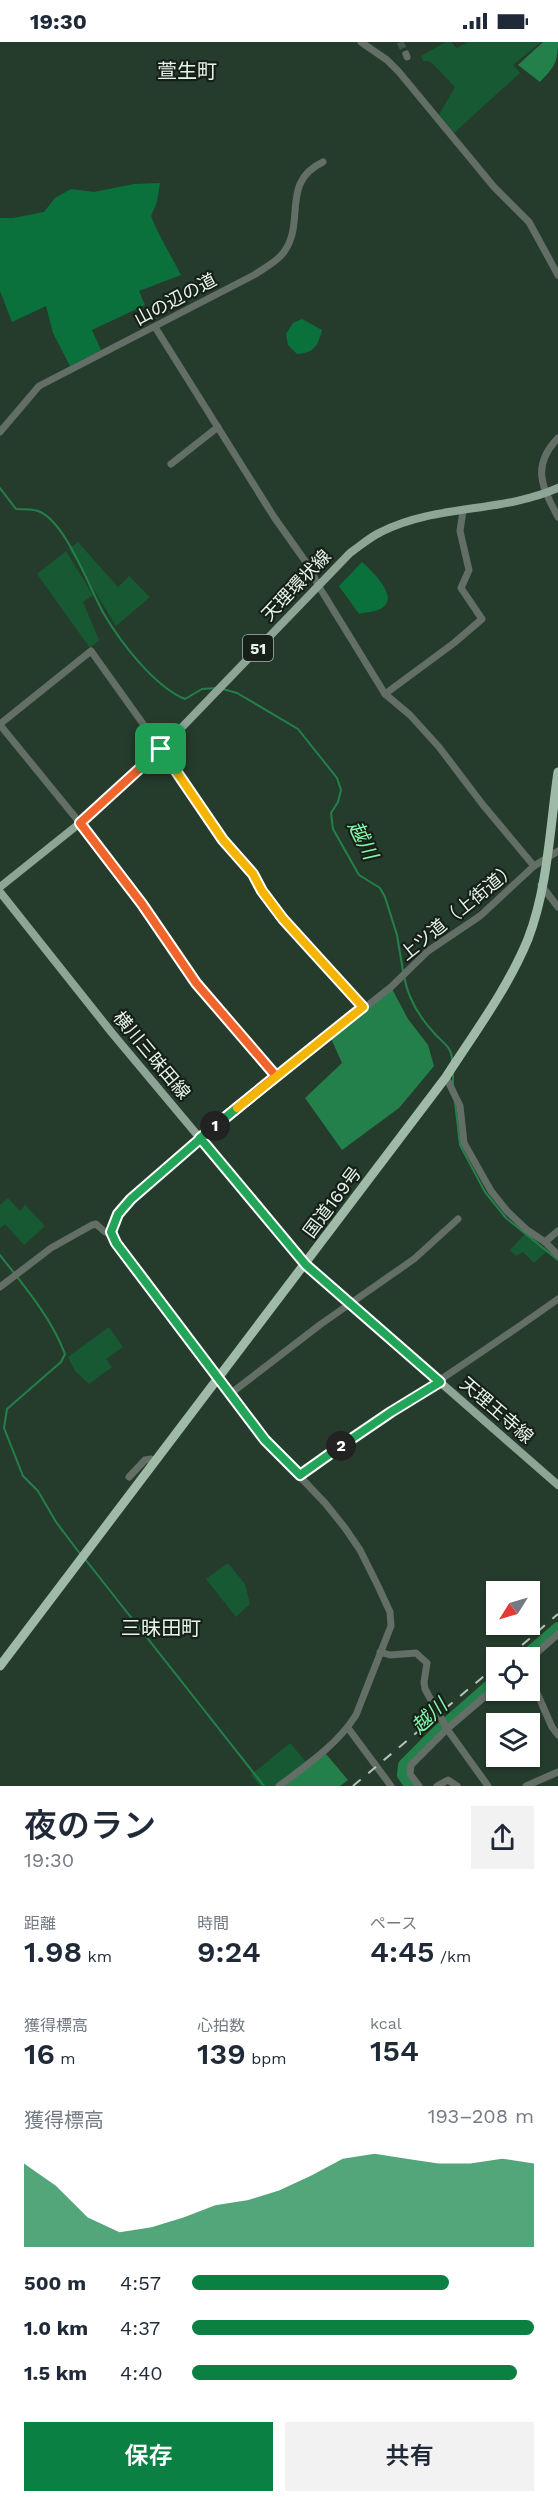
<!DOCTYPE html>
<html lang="ja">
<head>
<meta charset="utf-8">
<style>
	:root { --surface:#fff; --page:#f2f2f3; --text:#1f2937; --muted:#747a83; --accent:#0b8043 }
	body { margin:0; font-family:"Work Sans","Noto Sans JP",sans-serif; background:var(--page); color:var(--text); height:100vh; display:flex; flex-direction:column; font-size:22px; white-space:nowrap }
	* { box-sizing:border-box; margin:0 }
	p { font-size:20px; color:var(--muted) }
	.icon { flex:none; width:33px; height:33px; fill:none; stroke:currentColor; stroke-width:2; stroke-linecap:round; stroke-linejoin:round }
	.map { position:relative; height:1744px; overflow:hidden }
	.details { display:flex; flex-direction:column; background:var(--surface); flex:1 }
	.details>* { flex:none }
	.needle { width:39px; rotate:233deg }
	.buttons { position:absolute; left:486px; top:1539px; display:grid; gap:12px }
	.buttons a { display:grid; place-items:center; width:54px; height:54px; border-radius:0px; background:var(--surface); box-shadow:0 2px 4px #0004; font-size:30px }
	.pin { position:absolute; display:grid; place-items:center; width:51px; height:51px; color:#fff; margin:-26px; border-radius:12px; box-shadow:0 3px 9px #0006 }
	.km { position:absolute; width:30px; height:30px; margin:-15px; border-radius:50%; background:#222; color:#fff; font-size:16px; line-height:30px; text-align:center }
	.round { display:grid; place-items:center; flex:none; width:63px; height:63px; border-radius:0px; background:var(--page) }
	.headline { display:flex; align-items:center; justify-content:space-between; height:102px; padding:0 24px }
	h1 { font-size:33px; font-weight:600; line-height:45px }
	.stats { display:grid; grid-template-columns:repeat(3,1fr); gap:9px; height:102px; padding:6px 24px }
	.stats div { display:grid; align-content:center }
	.stats b { font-size:30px; font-weight:600 }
	.stats small { font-size:16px; font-weight:400 }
	.stats p { font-size:16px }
	.chart { height:168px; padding:12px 24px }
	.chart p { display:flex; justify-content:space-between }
	.chart svg { width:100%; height:108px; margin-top:6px; fill:var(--accent); opacity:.7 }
	.button { display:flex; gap:12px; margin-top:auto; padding:12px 24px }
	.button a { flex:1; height:69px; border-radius:0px; background:var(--accent); color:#fff; font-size:24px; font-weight:600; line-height:69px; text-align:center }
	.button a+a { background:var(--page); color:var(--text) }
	ul { padding:0 24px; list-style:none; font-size:20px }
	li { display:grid; grid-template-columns:96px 72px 1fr; align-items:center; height:45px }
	li i { height:15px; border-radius:8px; background:var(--accent) }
	.status { display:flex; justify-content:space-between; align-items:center; height:42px; padding:0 30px; background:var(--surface); direction:ltr }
	.status svg { height:16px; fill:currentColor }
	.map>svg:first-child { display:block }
	.green { fill:#165932 }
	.forest { fill:#0a713c }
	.water { fill:#24804a }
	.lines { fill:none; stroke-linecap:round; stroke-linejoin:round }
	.stream { stroke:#24804a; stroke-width:2 }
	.river { stroke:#24804a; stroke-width:12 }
	.minor-tunnel { stroke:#425848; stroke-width:7; stroke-dasharray:7 3.5; stroke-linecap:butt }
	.minor { stroke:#636e66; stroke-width:7 }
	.major { stroke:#8ea494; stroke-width:8 }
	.highway { stroke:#9fbaa6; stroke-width:9 }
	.rail { stroke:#b5c5b9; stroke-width:2; stroke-dasharray:10 10; stroke-linecap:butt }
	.split-1-casing { stroke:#fff; stroke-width:12 }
	.split-2-casing { stroke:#fff; stroke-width:12 }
	.split-3-casing { stroke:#fff; stroke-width:12 }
	.split-4-casing { stroke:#fff; stroke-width:12 }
	.split-1 { stroke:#f0652b; stroke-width:8 }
	.split-2 { stroke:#22a559; stroke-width:8 }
	.split-3 { stroke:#22a559; stroke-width:8 }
	.split-4 { stroke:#f5b400; stroke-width:8 }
	.labels { text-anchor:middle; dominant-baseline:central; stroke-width:4.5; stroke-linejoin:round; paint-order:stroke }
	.shield { fill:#162019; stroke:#a8b4ab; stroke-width:1.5 }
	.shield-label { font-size:16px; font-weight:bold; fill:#e6f4ea }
	.street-label { font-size:18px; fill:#e6f4ea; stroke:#162019 }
	.neighbourhood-label { font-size:20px; fill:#e6f4ea; stroke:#162019 }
	.water-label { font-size:20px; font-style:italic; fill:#83f6aa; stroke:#162019 }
</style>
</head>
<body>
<div class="status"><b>19:30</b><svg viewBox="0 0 49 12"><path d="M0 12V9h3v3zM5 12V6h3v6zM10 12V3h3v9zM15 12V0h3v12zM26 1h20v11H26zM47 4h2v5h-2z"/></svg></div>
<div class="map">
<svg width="558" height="1744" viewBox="0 0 558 1744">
	<rect width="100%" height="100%" fill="#253c2c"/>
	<g class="green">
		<path d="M446 0H451L457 6 468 0H541L513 23 520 31 454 91 439 73 455 45 430 19H423L421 14Z"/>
		<path d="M78 500 118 545 129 534 150 555 116 584 69 507Z"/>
		<path d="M66 509 93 553 83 560 99 598 90 606 37 532Z"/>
		<path d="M8 1156 20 1169 25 1163 45 1184 24 1203 5 1182 0 1186V1163Z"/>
		<path d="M525 1192 547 1209 534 1221 523 1210 516 1214 510 1208Z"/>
		<path d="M109 1285 123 1305 106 1317 112 1325 89 1342 75 1329 68 1315Z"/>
		<path d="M228 1521 245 1542 250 1562 236 1575 206 1537Z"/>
		<path d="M290 1701 306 1720 274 1744H260L251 1733Z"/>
	</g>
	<g class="forest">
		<path d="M160 141 157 160 151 174C159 195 171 213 181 233L139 249 145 263 92 288 101 308 70 324 53 291 46 264 12 280 0 249V176H13L44 170 55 156 71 147 94 150 134 142Z"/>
		<path d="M302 277 322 288C318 304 314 311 297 312L288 303 286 292 293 281Z"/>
		<path d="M362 520C372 529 400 555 382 566 377 570 366 570 359 572L339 544Z"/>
	</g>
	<g class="water">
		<path d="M543 0H558C558 21 554 25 540 40L518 23Z"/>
		<path d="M391 945 408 977 428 1003 434 1024 399 1066 342 1108 305 1056 342 1021 329 992Z"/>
		<path d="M326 1712 348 1738 340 1744H284Z"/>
	</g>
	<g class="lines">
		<g class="stream">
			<path d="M0 446 16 467C22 467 32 467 38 469 66 479 90 548 104 572 121 601 155 645 185 657L202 647 217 646"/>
			<path d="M223 647 237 651 298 687 337 736 341 748 338 760 331 771 333 787 359 833 380 846 385 855 397 893 403 929"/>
			<path d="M404 934C408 957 419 975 435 992 443 1001 452 1005 452 1018"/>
			<path d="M453 1030V1045"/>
			<path d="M455 1060 460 1103 485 1150 506 1176 558 1218"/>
			<path d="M0 1213C24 1244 51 1275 65 1312L61 1320 7 1367 4 1386 23 1434 38 1449 56 1480 81 1513"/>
			<path d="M85 1517 264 1744"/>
		</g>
		<g class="river">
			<path d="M523 1616 558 1586"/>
			<path d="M411 1744 403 1733 404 1723 439 1688 496 1638"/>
		</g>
		<path class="minor-tunnel" d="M400 0 406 12"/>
		<g class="minor">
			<path d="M361 0 387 18 399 30 494 145 529 180 558 233"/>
			<path d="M406 12 407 15"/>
			<path d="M155 285 274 475 308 523 318 543 385 652 410 673 439 705 483 763 534 824"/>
			<path d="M0 390 39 344 254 233C264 226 277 220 284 210 306 180 280 140 323 120"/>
			<path d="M558 396C531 424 542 445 558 475"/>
			<path d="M171 422 218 385"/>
			<path d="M385 652 454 601 482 577 461 546 469 528 460 489 463 469"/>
			<path d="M0 682 91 609 161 707 223 798 253 832 262 849 283 877 363 965"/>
			<path d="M0 683 80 781 142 862 196 941 277 1033"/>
			<path d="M541 843 558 865"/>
			<path d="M446 1035 460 1064 464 1101 491 1149 507 1169 527 1188 545 1200 558 1213"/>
			<path d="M111 1190 116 1201 265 1398 325 1461 345 1486 360 1508 378 1544 390 1570 391 1584 356 1673C337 1703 307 1723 279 1744"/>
			<path d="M545 1200 558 1189"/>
			<path d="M0 1245 51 1206 92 1183 96 1182 105 1190H111L118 1172 200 1096 391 945 428 909 480 874 534 824 558 809"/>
			<path d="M230 1352 321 1282 414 1217 458 1177"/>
			<path d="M300 1433C385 1373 473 1318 558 1257"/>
			<path d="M129 1435 145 1418 151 1417 155 1420"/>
			<path d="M380 1610 390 1613 416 1611 427 1621 424 1640 425 1647 447 1687 488 1744"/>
			<path d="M530 1617 558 1592"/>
			<path d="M530 1635 552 1685 558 1693"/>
			<path d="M348 1686 391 1744"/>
			<path d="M419 1744 410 1732 411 1723 447 1687 496 1645"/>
			<path d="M437 1744 448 1738 457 1744"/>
			<path d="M526 1744 558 1730"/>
		</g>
		<g class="major">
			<path d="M0 845 80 781 161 707 350 511C360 504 370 495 381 490 436 462 502 471 558 446"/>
			<path d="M0 850 112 991 306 1223 558 1443"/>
		</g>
		<path class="highway" d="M0 1624 446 1035C475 990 508 946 528 897 548 845 550 784 558 730"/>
		<g class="rail">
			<path d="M507 1616 558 1572"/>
			<path d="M353 1744 496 1624"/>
		</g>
	</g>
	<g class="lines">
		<defs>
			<path id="split-1" d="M161 707 80 781 142 862 196 941 276 1034 215 1084"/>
			<path id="split-2" d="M215 1084 131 1157 118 1172 111 1190 116 1201 265 1398 300 1433 341 1404"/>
			<path id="split-3" d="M237 1066 200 1096 306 1223 440 1340 391 1370 341 1404"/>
			<path id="split-4" d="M161 707 223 798 253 832 262 849 283 877 363 965 237 1066"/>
		</defs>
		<use href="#split-1" class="split-1-casing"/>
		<use href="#split-2" class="split-2-casing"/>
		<use href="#split-3" class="split-3-casing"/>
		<use href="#split-4" class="split-4-casing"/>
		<use href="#split-1" class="split-1"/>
		<use href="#split-2" class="split-2"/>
		<use href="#split-3" class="split-3"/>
		<use href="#split-4" class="split-4"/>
	</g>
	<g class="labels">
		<rect class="shield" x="243" y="593" width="30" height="26" rx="4.5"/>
		<g class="shield-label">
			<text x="258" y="606">51</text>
		</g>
		<g class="street-label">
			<text transform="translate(175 257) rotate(-28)">山の辺の道</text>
			<text transform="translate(296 543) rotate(-46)">天理環状線</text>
			<text transform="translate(458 869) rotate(-39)">上ツ道（上街道）</text>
			<text transform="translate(152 1013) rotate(50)">横川三昧田線</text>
			<text transform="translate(332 1160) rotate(-53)">国道169号</text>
			<text transform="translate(497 1368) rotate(41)">天理王寺線</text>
		</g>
		<g class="neighbourhood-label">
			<text x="187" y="29">萱生町</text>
			<text x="161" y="1586">三昧田町</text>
		</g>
		<g class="water-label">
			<text transform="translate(363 798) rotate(63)">越川</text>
			<text transform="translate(429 1674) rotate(-43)">越川</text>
		</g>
	</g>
</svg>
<div class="buttons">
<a><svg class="needle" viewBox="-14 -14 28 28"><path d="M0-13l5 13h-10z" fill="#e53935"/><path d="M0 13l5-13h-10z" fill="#747a83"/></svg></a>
<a><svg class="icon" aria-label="locate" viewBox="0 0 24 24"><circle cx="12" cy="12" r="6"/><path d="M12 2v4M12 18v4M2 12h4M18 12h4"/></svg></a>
<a><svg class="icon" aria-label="layers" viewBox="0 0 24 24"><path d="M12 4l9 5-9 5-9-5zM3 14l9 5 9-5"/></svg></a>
</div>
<div class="pin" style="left:161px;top:707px;background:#1e9e55"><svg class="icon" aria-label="arrive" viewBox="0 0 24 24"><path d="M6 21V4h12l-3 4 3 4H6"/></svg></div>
<b class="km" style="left:215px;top:1084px">1</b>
<b class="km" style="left:341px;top:1404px">2</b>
</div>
<section class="details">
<div class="headline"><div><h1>夜のラン</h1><p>19:30</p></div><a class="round"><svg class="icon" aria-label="share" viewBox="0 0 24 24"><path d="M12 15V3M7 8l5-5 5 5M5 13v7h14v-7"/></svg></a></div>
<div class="stats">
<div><p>距離</p><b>1.98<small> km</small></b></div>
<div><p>時間</p><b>9:24</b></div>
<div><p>ペース</p><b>4:45<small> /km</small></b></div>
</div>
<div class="stats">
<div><p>獲得標高</p><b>16<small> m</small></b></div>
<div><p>心拍数</p><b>139<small> bpm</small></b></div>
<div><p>kcal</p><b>154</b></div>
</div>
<div class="chart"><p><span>獲得標高</span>193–208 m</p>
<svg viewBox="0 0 160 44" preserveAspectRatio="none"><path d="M0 44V10L10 19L20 32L30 38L40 36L50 32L60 27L70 25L80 21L90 15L100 8L110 6L120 8L130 10L140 10L150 8L160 10V44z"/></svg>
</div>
<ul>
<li><b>500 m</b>4:57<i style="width:75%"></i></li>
<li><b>1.0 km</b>4:37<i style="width:100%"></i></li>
<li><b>1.5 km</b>4:40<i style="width:95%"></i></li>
</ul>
<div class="button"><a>保存</a><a>共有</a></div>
</section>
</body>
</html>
